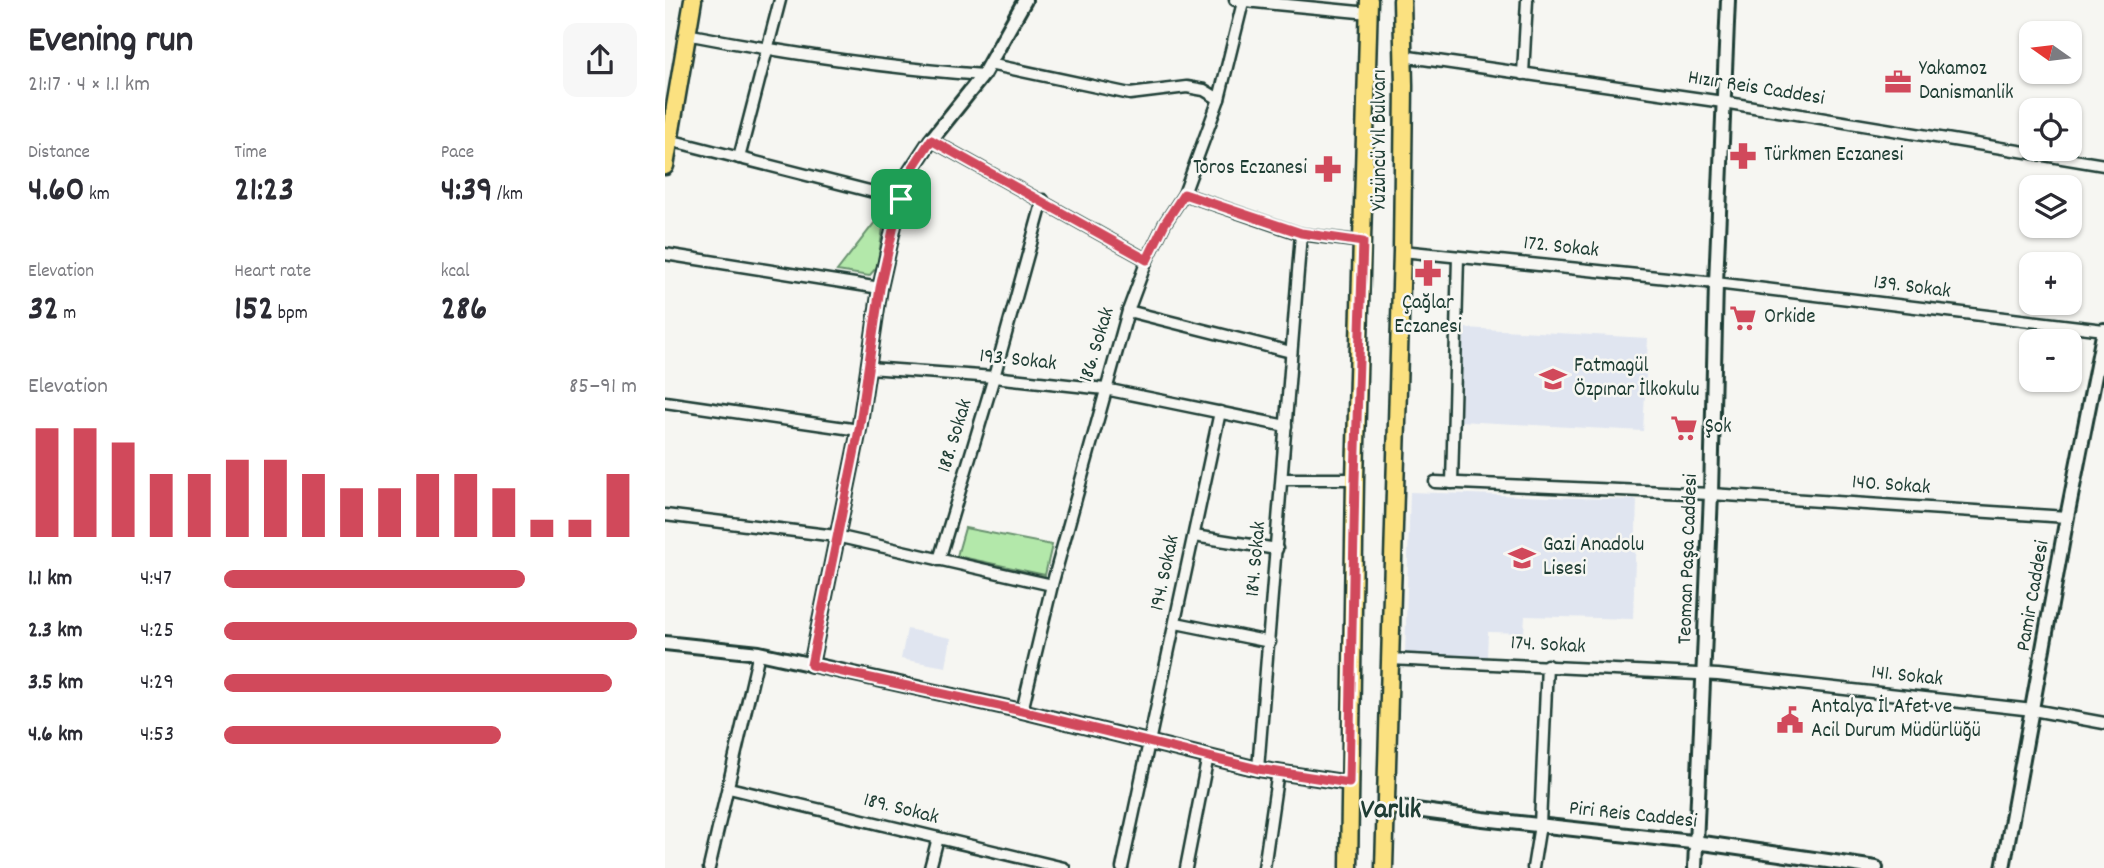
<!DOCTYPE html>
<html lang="en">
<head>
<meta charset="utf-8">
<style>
	:root { --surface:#fff; --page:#f7f7f7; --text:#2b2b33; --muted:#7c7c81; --accent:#d1495b }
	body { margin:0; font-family:Dekko,sans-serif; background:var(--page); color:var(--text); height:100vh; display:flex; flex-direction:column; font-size:26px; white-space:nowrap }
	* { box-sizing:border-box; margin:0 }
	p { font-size:23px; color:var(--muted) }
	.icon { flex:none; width:38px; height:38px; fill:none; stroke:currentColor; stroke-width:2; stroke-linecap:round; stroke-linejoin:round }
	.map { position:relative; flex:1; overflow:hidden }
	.details { display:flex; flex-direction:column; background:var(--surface); width:665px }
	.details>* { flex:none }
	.needle { width:46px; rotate:284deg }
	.buttons { position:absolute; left:1354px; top:21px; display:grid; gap:14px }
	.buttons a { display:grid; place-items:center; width:63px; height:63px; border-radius:14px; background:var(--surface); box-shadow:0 2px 5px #0004; font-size:35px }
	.pin { position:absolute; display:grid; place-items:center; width:60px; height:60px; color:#fff; margin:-30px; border-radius:14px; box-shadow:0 4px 10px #0006 }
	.round { display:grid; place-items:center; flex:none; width:74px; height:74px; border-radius:14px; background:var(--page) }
	.overview { display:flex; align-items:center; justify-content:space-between; height:119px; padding:0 28px }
	h1 { font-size:38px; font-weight:700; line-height:52px }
	.metrics { display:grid; grid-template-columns:repeat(3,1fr); gap:10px; height:119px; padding:7px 28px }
	.metrics div { display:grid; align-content:center }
	.metrics b { font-size:35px; font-weight:700 }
	.metrics small { font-size:19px; font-weight:400 }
	.metrics p { font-size:19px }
	.chart { height:196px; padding:14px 28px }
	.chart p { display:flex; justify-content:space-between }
	.chart svg { width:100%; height:126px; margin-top:7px; stroke:var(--accent); stroke-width:6 }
	ul { padding:0 28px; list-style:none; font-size:23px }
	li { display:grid; grid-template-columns:112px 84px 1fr; align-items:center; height:52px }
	li i { height:18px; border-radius:9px; background:var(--accent) }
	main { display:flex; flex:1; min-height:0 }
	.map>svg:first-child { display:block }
	.built { fill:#e0e5f0 }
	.green { fill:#b3e8aa; stroke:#69926f; stroke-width:2 }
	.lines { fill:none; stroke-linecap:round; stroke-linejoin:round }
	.minor-casing { stroke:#1f3d34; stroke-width:15 }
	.tertiary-casing { stroke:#1f3d34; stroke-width:18 }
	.primary-casing { stroke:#1f3d34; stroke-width:21 }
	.minor { stroke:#f6f6f2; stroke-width:10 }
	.tertiary { stroke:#f6f6f2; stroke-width:12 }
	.primary { stroke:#fbe180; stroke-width:16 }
	.route-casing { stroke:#fff; stroke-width:14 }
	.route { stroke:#d1495b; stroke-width:9 }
	.labels { text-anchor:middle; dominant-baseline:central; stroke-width:5; stroke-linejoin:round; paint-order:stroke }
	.poi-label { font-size:21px; fill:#1f3d34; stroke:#f6f6f2; text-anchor:start }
	.street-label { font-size:21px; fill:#1f3d34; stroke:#f6f6f2 }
	.district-label { font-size:28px; font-weight:bold; fill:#1f3d34; stroke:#f6f6f2 }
</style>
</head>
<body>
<main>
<section class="details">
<div class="overview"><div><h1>Evening run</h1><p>21:17 · 4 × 1.1 km</p></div><a class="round"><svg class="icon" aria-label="share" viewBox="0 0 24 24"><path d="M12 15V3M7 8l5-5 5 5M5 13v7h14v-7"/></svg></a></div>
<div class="metrics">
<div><p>Distance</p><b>4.60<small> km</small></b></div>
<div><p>Time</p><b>21:23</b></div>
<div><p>Pace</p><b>4:39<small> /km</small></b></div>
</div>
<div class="metrics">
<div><p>Elevation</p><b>32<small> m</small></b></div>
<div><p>Heart rate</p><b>152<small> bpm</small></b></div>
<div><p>kcal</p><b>286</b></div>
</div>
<div class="chart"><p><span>Elevation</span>85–91 m</p>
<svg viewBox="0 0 160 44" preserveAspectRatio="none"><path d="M5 44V6M15 44V6M25 44V11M35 44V22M45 44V22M55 44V17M65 44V17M75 44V22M85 44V27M95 44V27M105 44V22M115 44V22M125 44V27M135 44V38M145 44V38M155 44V22"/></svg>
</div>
<ul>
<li><b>1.1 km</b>4:47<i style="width:73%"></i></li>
<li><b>2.3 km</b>4:25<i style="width:100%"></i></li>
<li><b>3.5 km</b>4:29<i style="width:94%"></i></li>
<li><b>4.6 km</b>4:53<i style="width:67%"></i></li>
</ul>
</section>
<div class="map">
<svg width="1439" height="868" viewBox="0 0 1439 868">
	<rect width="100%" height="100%" fill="#f6f6f2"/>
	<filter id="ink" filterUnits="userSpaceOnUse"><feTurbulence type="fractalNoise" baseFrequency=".0143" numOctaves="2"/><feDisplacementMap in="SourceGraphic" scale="14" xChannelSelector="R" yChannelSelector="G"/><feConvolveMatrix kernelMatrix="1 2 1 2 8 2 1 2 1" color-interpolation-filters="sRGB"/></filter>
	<g filter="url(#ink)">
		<g class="built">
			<path d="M799 328 983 338 978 431 794 421Z"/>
			<path d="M745 492 972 500 968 619 860 616 859 633 823 632 822 657 740 654Z"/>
			<path d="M242 629 286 638 281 667 236 659Z"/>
		</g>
		<g class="green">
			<path d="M221 208 212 267 204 276 172 271Z"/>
			<path d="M300 528 387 545 380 575 292 556Z"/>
		</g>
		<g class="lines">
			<defs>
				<g id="minor">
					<path d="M570 0 704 13"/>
					<path d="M21 34C119 53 218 68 318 75"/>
					<path d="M737 56 1058 102 1439 165"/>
					<path d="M324 64 465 94 522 87 539 90 554 99"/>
					<path d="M858 74 862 0"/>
					<path d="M4 140 236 199"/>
					<path d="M266 140 482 260"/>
					<path d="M74 158 115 0"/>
					<path d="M519 194 636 234 698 242"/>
					<path d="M737 251 1051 283 1439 330"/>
					<path d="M0 254 215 288"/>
					<path d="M463 311 626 352"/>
					<path d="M204 368 329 377 440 389 621 426"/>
					<path d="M0 402 194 430"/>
					<path d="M618 479H690"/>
					<path d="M770 482 1046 494 1402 517"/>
					<path d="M787 483 793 257"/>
					<path d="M0 515 171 536 387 585"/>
					<path d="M529 536 612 549"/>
					<path d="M274 560 329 377 378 200"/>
					<path d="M511 623 605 642"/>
					<path d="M725 659 1053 675 1368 710 1439 723"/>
					<path d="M357 711 387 585 463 311 482 260 500 223 519 194 554 99 578 2"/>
					<path d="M593 769 636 234"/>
					<path d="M64 788 399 868"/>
					<path d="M44 868 94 653"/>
					<path d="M265 868 273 838"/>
					<path d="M457 868 555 412"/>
					<path d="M521 868 543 756"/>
					<path d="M599 868 613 771"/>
					<path d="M868 868 875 825 882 665"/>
				</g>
				<g id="tertiary">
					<path d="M0 643 94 653 357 711 593 769 684 783"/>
					<path d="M146 665 194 430 215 288 239 181 266 140 318 75 360 0"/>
					<path d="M721 806 818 819 1045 844 1211 868"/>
					<path d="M1030 868 1046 494 1051 283 1063 0"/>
					<path d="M1338 868 1402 517 1439 330"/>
				</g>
				<g id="primary">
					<path d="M0 166 28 0"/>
					<path d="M684 868 690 479 704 0"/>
					<path d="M719 868 737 251 739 86 737 0"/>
				</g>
			</defs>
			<use href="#minor" class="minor-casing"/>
			<use href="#tertiary" class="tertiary-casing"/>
			<use href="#primary" class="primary-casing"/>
			<use href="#minor" class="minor"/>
			<use href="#tertiary" class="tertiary"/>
			<use href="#primary" class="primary"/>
		</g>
	</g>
	<g class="lines" filter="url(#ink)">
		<defs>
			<path id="route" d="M266 140 482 260 500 223 519 194 636 233 698 242 690 479 684 783 593 769 357 711 146 665 194 430 215 288 239 181Z"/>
		</defs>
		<use href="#route" class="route-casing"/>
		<use href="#route" class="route"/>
	</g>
	<defs>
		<symbol id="office-bare" viewBox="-9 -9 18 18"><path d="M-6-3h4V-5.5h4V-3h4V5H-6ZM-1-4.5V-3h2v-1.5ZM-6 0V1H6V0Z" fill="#d1495b" stroke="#f6f6f2" stroke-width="2.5" paint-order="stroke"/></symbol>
		<symbol id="pharmacy-bare" viewBox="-9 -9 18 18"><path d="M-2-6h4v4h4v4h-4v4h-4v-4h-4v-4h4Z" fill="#d1495b" stroke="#f6f6f2" stroke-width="2.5" paint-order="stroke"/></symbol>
		<symbol id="supermarket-bare" viewBox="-9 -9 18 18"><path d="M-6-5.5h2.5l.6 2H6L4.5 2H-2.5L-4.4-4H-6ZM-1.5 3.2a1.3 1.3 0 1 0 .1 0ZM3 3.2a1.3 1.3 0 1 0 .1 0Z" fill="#d1495b" stroke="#f6f6f2" stroke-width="2.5" paint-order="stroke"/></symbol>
		<symbol id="school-bare" viewBox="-9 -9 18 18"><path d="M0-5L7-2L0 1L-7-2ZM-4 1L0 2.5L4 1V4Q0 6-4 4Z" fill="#d1495b" stroke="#f6f6f2" stroke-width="2.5" paint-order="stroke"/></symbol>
		<symbol id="civic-bare" viewBox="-9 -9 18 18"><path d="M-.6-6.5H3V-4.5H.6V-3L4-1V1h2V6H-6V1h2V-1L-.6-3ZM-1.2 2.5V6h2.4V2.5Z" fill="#d1495b" stroke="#f6f6f2" stroke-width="2.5" paint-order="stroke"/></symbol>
	</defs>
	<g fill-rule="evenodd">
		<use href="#office-bare" x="1214" y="63" width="38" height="38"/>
		<use href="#pharmacy-bare" x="1059" y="137" width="38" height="38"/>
		<use href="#pharmacy-bare" x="644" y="150" width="38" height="38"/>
		<use href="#pharmacy-bare" x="744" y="254" width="38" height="38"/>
		<use href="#supermarket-bare" x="1059" y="299" width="38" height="38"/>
		<use href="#school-bare" x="869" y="360" width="38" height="38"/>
		<use href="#supermarket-bare" x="1000" y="409" width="38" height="38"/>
		<use href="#school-bare" x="838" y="539" width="38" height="38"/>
		<use href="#civic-bare" x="1106" y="701" width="38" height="38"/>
	</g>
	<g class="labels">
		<g class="poi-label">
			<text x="1254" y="70">Yakamoz<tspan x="1254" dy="24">Danismanlik</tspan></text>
			<text x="1099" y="156">Türkmen Eczanesi</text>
			<text x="642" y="169" text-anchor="end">Toros Eczanesi</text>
			<text x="763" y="304" text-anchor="middle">Çağlar<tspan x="763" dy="24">Eczanesi</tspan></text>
			<text x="1099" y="318">Orkide</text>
			<text x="909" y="367">Fatmagül<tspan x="909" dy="24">Özpınar İlkokulu</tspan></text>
			<text x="1040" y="428">Şok</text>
			<text x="878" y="546">Gazi Anadolu<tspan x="878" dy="24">Lisesi</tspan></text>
			<text x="1146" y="708">Antalya İl Afet ve<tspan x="1146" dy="24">Acil Durum Müdürlüğü</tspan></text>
		</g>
		<g class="street-label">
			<text transform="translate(1091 89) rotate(9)">Hızır Reis Caddesi</text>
			<text transform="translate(716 140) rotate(-90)">Yüzüncü Yıl Bulvarı</text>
			<text transform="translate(896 248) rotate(6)">172. Sokak</text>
			<text transform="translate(1247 288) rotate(7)">139. Sokak</text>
			<text transform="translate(433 345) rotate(-73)">186. Sokak</text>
			<text transform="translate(353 361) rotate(6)">193. Sokak</text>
			<text transform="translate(291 436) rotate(-73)">188. Sokak</text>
			<text transform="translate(1226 486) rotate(4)">140. Sokak</text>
			<text transform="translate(592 559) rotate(-85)">184. Sokak</text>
			<text transform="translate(1024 559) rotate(-88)">Teoman Paşa Caddesi</text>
			<text transform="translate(501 573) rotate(-78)">194. Sokak</text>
			<text transform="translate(1369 596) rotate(-80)">Pamir Caddesi</text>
			<text transform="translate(883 646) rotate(3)">174. Sokak</text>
			<text transform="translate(1242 677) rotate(6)">141. Sokak</text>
			<text transform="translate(236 810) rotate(14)">189. Sokak</text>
			<text transform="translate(968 816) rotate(6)">Piri Reis Caddesi</text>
		</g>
		<g class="district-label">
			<text x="726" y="812">Varlık</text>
		</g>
	</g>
</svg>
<div class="buttons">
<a><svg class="needle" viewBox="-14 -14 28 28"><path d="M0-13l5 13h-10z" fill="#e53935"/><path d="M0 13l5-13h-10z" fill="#7c7c81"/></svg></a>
<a><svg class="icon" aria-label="locate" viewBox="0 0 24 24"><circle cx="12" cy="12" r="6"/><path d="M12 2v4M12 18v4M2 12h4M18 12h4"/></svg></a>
<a><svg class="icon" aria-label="layers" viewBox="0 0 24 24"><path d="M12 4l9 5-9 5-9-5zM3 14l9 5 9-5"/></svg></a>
<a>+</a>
<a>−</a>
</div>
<div class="pin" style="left:236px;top:199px;background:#1e9e55"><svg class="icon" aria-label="arrive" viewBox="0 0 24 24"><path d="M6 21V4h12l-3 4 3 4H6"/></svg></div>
</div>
</main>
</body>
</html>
